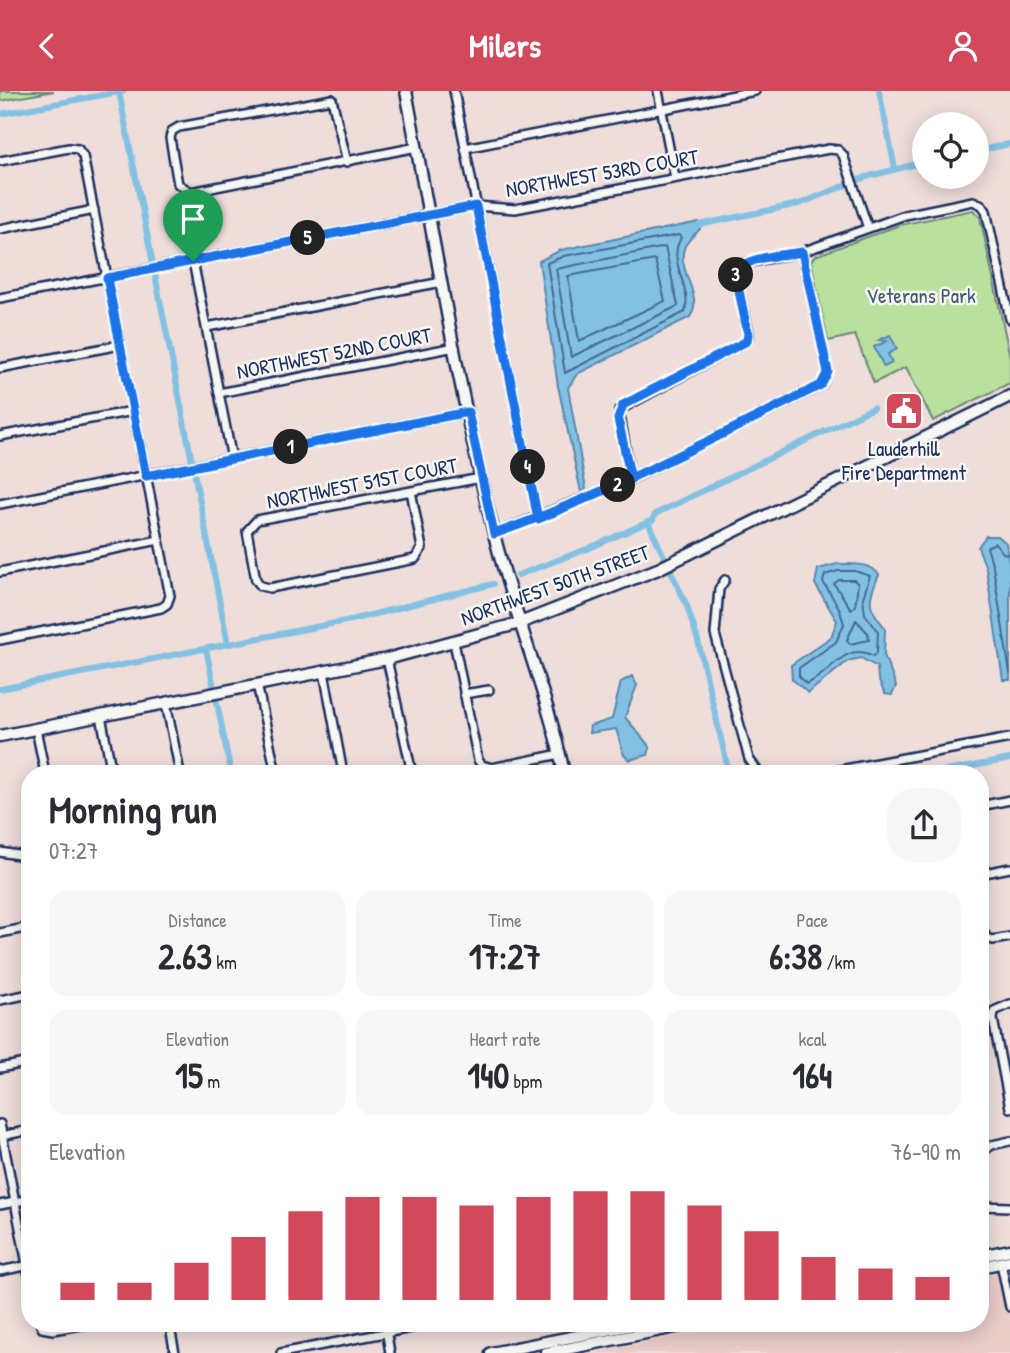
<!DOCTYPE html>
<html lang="en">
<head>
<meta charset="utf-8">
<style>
	:root { --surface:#fff; --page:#f7f7f7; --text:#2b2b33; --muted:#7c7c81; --accent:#d1495b }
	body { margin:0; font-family:"Patrick Hand",sans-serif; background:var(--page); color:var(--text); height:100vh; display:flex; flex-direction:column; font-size:26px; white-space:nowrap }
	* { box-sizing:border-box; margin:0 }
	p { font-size:23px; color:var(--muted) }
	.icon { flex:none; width:38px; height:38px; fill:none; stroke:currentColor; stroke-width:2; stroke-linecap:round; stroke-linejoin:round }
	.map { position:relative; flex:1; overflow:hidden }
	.sheet { position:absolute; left:21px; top:674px; width:968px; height:567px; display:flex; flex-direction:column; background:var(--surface); border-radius:28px; box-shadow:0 4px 18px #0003 }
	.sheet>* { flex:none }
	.tools { position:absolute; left:912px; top:21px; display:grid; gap:14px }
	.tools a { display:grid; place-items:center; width:77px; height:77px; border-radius:50%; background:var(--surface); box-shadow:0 4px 18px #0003; font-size:35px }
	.pin { position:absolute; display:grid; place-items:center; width:60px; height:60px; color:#fff; margin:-72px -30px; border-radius:50% 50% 50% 0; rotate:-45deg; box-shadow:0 0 7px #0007 }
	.pin .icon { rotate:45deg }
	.km { position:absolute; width:35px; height:35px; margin:-18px; border-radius:50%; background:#222; color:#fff; font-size:19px; line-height:35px; text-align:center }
	.round { display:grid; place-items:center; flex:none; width:74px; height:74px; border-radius:28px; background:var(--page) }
	.headline { display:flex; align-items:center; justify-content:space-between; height:119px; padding:0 28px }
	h1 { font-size:38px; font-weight:700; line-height:52px }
	.metrics { display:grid; grid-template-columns:repeat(3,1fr); gap:10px; height:119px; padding:7px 28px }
	.metrics div { display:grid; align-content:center; border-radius:18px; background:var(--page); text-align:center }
	.metrics b { font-size:35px; font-weight:700 }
	.metrics small { font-size:19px; font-weight:400 }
	.metrics p { font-size:19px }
	.chart { height:196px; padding:14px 28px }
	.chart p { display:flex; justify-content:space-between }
	.chart svg { width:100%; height:126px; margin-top:7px; stroke:var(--accent); stroke-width:6 }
	header { display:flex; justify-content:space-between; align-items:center; height:91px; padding:0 28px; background:var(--accent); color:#fff; font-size:32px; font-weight:700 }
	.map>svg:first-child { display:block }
	.built { fill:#eaccc9 }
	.green { fill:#b9e09c; stroke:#6a887d; stroke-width:2 }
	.water { fill:#83c1e3; stroke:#5987ae; stroke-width:2 }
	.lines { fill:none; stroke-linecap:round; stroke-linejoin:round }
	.shore { stroke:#456993; stroke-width:2 }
	.canal { stroke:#83c1e3; stroke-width:6 }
	.street-casing { stroke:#1b2f5e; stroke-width:12 }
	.secondary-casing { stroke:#1b2f5e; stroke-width:15 }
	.street { stroke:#f6f6f2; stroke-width:7 }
	.secondary { stroke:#f6f6f2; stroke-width:10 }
	.route-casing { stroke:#fff; stroke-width:14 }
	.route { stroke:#1a73e8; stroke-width:9 }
	.labels { text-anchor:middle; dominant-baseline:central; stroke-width:5; stroke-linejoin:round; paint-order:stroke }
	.street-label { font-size:21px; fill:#1b2f5e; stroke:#f6f6f2 }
	.park-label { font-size:21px; fill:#425b6e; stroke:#f6f6f2 }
	.poi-label { font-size:21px; fill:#1b2f5e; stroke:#f6f6f2 }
</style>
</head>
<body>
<header><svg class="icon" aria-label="back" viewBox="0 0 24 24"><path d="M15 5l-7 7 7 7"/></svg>Milers<svg class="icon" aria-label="person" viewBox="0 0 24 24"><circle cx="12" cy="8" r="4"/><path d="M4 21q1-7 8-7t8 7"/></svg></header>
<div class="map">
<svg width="1010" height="1262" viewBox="0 0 1010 1262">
	<rect width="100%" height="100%" fill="#efddda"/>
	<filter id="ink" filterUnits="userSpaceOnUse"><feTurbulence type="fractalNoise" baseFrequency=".0143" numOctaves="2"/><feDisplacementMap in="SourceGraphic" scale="14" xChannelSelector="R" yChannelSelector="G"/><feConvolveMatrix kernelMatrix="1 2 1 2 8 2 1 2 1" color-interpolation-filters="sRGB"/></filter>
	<g filter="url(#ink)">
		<path class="built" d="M1010 1179V1262H594L745 1232H980V1185Z"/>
		<g class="green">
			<path d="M0 0H54L0 10Z"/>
			<path d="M973 119 980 126 1010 266V292L933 330 906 276 874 292 855 244 828 250 811 170 815 165 900 134Z"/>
		</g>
		<g class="water">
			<path d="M699 131 700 138C695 143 688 149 685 155 674 177 705 204 690 226L577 283 568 297 586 398 581 401 558 295 539 170 561 159Z"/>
			<path d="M890 244 897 258 888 263 892 272 884 276 874 256 887 250 879 249Z"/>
			<path d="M986 445H998L1006 452 1010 477V589H1003L986 477 978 456Z"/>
			<path d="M837 473C851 473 870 471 879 484 867 511 867 514 885 537L884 564 896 595 892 604 885 603 878 588 877 576 861 567 848 570 808 602 792 588 791 574 831 546 837 530 815 493 818 478Z"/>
			<path d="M632 585 637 594 625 626 650 656 648 664 629 669 624 664 616 638 589 642 590 635 612 628 621 591Z"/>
		</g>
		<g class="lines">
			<g class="shore">
				<path d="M679 144 681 147C666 171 693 196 685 221L565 282 547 172 564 165Z"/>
				<path d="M665 156 678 215 571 266 556 178Z"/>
				<path d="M655 169 665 210 579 250 568 185Z"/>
				<path d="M1010 464 1003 462 995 452 987 456 993 476 1010 582"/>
				<path d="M838 480H855L870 485 863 507 865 523 878 540 877 562 873 565C845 549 830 584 806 593L799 585V577L836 551 844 533 839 517 823 491 825 484Z"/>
				<path d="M854 489 858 493 855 515 851 518 834 493 839 489Z"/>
				<path d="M856 529 868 542 869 549 850 553 847 549Z"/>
			</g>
			<g class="canal">
				<path d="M879 0 895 77"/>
				<path d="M119 1 228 553"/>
				<path d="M0 23 124 0"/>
				<path d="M976 60 1010 53"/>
				<path d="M699 134 799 113 866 86 924 71"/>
				<path d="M648 431 687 515 698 550 729 682"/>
				<path d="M518 484 587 458 653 429 655 423 873 317"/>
				<path d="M206 558 214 597"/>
				<path d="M0 598 351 529 493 493"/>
				<path d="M216 607 231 682"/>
				<path d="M936 682 1010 668"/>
			</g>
			<defs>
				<g id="street">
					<path d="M454 0 538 428"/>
					<path d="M658 0 675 87"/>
					<path d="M465 57 755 0"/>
					<path d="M0 70 69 57 78 58 83 65 170 505 167 513 161 517 0 549"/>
					<path d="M347 71 332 8 179 36 172 40 170 47 178 93 191 101 417 56"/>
					<path d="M0 138 94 119"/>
					<path d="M193 170 232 368"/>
					<path d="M0 207 476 115 515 118 829 58 838 59 843 64 868 137"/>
					<path d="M207 236 442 191"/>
					<path d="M0 277 120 254"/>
					<path d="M219 302 455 256"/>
					<path d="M0 345 133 320"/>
					<path d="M631 388 619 319 747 250 749 243 736 185 738 178 746 172 802 161 905 124 973 110 982 114 986 120 1010 228"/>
					<path d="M411 400 422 457 415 468 270 497 261 495 256 489 247 440 257 429 481 387"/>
					<path d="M0 413 468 321"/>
					<path d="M494 443 631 388 822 294 828 281 802 161"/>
					<path d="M0 481 159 449"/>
					<path d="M725 489 719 498 715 543 749 668 759 682"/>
					<path d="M454 551 478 669 482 674 492 677 560 663"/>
					<path d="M387 568 412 682"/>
					<path d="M324 581 343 682"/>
					<path d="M257 593 276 682"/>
					<path d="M464 603 489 599"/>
					<path d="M166 612 180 682"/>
					<path d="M101 625 112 682"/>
					<path d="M36 638 45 682"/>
					<path d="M824 682 1010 647"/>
					<path d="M980 715 1010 709"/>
					<path d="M0 761 30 766"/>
					<path d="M980 783 1010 777"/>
					<path d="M980 831 986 847 993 849 1010 846"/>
					<path d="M0 842 30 836"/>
					<path d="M0 909 30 903"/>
					<path d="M1010 913 994 920 993 928 1010 1017"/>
					<path d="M0 977 30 971"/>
					<path d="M0 1033 30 1189"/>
					<path d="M1 1045 30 1039"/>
					<path d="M980 1062 992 1054 1010 1050"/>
					<path d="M0 1114 30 1108"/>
					<path d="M980 1115 1010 1116"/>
					<path d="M1001 1172 1010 1216"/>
					<path d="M0 1180 30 1174"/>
					<path d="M40 1232 42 1237 53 1239 92 1232"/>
					<path d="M169 1232 175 1262"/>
					<path d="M385 1232 390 1262"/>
					<path d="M281 1262 437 1232"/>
				</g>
				<g id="secondary">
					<path d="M406 0C434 148 458 297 494 443 514 524 547 601 564 682"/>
					<path d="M0 645 387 568 520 532 658 478 1010 305"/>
					<path d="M980 1165 1010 1159"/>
					<path d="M980 1176 1010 1170"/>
					<path d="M491 1262 642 1232"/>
					<path d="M546 1262 696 1232"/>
				</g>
			</defs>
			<use href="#street" class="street-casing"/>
			<use href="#secondary" class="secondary-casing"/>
			<use href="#street" class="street"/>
			<use href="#secondary" class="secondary"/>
		</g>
	</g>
	<g class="lines" filter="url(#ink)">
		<defs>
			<path id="route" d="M193 170 107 187 146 385 468 321 494 443C608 403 714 347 821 294L828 281 802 161C783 165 742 164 736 185L748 243 747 250 623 314 618 328 631 388 538 428 476 115 193 170"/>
		</defs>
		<use href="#route" class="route-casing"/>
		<use href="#route" class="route"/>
	</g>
	<defs>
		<symbol id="civic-square" viewBox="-11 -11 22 22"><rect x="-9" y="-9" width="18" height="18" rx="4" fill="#d1495b" stroke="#f6f6f2"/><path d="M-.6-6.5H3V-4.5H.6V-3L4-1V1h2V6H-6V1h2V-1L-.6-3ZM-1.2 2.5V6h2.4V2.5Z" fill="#fff"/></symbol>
	</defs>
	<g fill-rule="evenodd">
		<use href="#civic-square" x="882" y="298" width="44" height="44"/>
	</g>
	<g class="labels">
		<g class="street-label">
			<text transform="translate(602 82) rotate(-10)">NORTHWEST 53RD COURT</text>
			<text transform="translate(334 262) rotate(-11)">NORTHWEST 52ND COURT</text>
			<text transform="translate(362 392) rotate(-11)">NORTHWEST 51ST COURT</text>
			<text transform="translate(555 494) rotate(-20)">NORTHWEST 50TH STREET</text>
		</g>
		<g class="park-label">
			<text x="921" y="204">Veterans Park</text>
		</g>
		<g class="poi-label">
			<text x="904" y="357">Lauderhill<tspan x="904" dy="24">Fire Department</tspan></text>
		</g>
	</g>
</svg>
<div class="tools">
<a><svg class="icon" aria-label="locate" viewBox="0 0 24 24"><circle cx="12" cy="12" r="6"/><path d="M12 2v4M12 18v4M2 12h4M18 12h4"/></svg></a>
</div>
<div class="pin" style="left:193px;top:170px;background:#1e9e55"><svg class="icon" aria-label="arrive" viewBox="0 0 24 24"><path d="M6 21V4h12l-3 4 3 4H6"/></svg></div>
<b class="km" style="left:291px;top:356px">1</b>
<b class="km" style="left:618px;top:394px">2</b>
<b class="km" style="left:736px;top:184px">3</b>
<b class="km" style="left:528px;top:376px">4</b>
<b class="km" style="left:308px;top:147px">5</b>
<section class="sheet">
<div class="headline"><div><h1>Morning run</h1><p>07:27</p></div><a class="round"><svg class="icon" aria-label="share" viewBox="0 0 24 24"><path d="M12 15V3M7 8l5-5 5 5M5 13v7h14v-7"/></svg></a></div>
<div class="metrics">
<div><p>Distance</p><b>2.63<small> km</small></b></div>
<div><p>Time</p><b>17:27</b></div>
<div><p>Pace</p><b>6:38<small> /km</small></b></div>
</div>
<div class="metrics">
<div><p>Elevation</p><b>15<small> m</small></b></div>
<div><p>Heart rate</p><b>140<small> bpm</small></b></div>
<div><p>kcal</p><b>164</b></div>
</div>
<div class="chart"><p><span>Elevation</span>76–90 m</p>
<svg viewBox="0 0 160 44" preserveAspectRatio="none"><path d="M5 44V38M15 44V38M25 44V31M35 44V22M45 44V13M55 44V8M65 44V8M75 44V11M85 44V8M95 44V6M105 44V6M115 44V11M125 44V20M135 44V29M145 44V33M155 44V36"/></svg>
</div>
</section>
</div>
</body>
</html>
